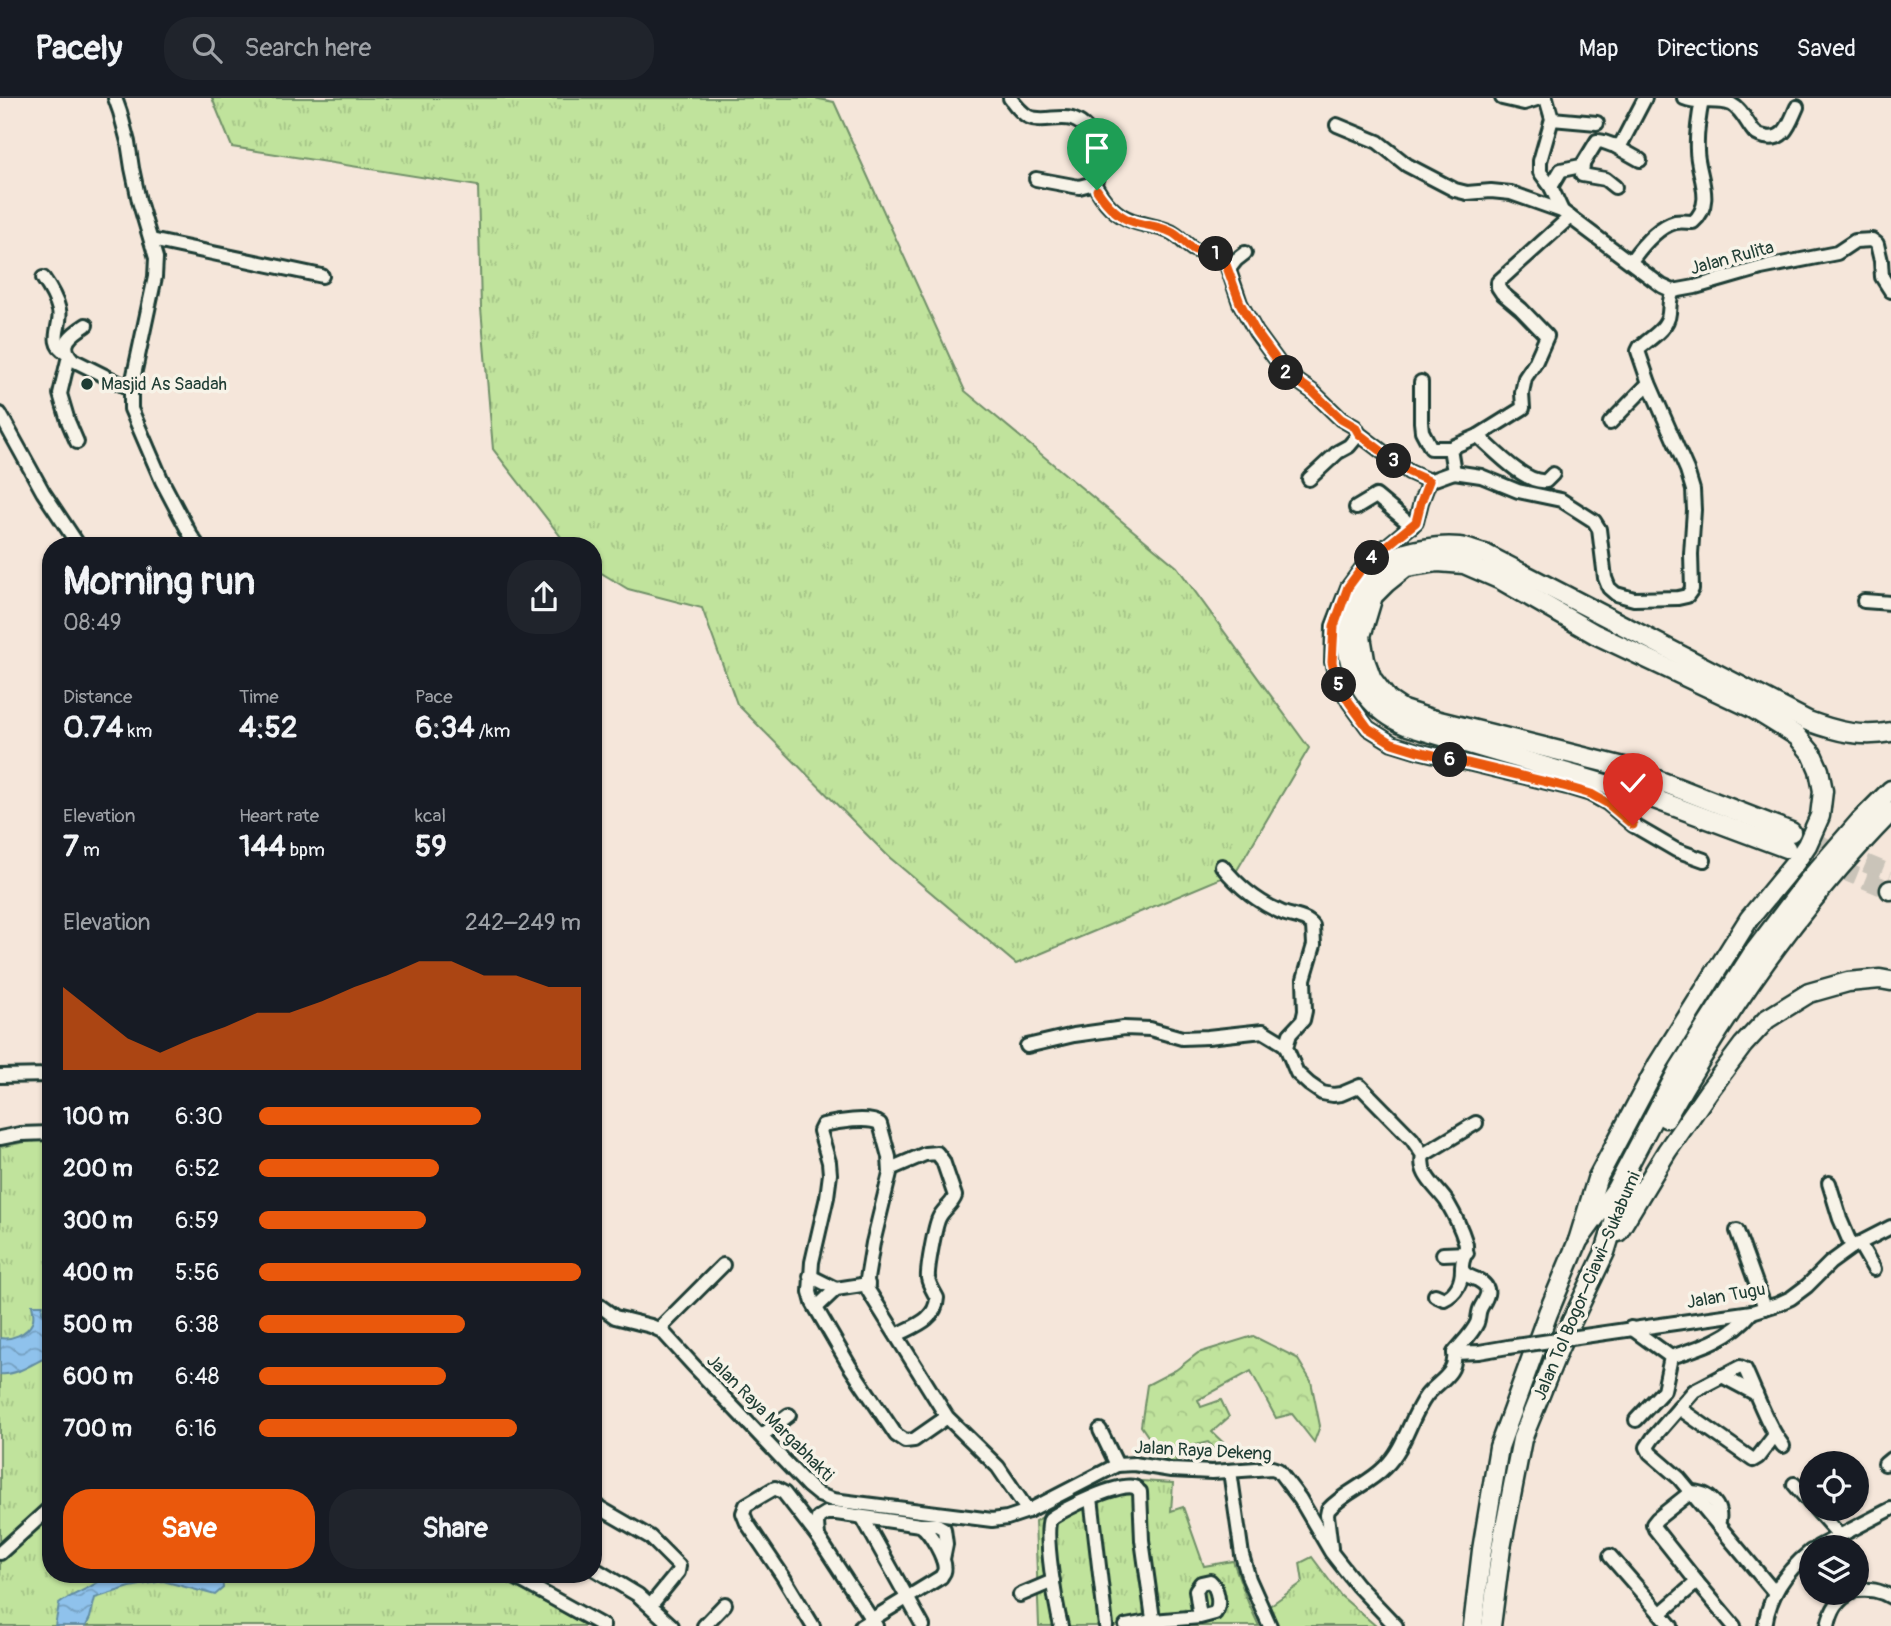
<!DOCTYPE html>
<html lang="en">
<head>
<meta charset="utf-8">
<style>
	:root { --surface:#171b24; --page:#20242c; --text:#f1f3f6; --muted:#9ea1a6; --line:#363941; --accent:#ea580c }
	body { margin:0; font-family:Pangolin,sans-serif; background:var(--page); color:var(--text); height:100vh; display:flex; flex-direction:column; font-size:26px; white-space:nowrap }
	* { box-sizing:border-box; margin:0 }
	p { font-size:23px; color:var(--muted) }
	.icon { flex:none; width:38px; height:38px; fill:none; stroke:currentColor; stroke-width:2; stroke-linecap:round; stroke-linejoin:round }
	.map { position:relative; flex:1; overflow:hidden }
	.side { position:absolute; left:42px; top:439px; width:560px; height:1046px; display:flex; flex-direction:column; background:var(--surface); border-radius:28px; box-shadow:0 2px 5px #0004 }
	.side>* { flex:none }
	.controls { position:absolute; left:1799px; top:1353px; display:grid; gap:14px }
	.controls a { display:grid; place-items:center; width:70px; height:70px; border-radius:50%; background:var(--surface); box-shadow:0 2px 5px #0004; font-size:35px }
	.pin { position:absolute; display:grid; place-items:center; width:60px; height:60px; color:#fff; margin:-72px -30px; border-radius:50% 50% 50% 0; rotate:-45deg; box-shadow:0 0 7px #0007 }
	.pin .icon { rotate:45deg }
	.km { position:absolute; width:35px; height:35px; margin:-18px; border-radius:50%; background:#222; color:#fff; font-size:19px; line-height:35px; text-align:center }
	.round { display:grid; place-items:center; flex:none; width:74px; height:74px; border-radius:28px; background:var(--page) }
	.headline { display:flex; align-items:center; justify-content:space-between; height:119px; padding:0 21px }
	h1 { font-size:38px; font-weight:800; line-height:52px }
	.figures { display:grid; grid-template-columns:repeat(3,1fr); gap:10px; height:119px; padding:7px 21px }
	.figures div { display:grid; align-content:center }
	.figures b { font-size:30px; font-weight:800 }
	.figures small { font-size:19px; font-weight:400 }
	.figures p { font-size:19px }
	.chart { height:196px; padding:14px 21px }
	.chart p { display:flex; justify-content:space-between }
	.chart svg { width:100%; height:126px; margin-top:7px; fill:var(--accent); opacity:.7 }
	.primary-button { display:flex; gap:14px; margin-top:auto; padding:14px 21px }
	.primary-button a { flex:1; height:80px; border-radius:28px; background:var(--accent); color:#fff; font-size:28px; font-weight:800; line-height:80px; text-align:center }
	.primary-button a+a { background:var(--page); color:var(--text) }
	ul { padding:0 21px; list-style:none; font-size:23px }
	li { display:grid; grid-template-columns:112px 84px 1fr; align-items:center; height:52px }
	li i { height:18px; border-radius:9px; background:var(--accent) }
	header { display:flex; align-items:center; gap:42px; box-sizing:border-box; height:98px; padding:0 35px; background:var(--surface); border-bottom:2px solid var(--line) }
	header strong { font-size:33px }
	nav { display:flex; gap:38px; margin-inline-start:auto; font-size:24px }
	.search { width:490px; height:63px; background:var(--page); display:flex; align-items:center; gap:18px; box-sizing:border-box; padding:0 24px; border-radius:28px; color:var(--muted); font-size:26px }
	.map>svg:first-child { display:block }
	.grass { fill:url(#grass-tufts); stroke:#709068; stroke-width:2 }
	.forest { fill:url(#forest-crowns); stroke:#709068; stroke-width:2 }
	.water { fill:url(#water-waves); stroke:#628da2; stroke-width:2 }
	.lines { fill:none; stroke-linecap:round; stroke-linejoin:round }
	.highway-tunnel { stroke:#cac4b9; stroke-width:18; stroke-dasharray:18 9; stroke-linecap:butt }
	.minor-casing { stroke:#1f3d34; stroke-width:18 }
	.highway-casing { stroke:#1f3d34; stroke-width:23 }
	.minor { stroke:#f7f3e8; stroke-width:12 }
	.highway { stroke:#f7f3e8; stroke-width:18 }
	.minor-bridge-casing { stroke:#1f3d34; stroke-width:18; stroke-linecap:butt }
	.minor-bridge { stroke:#f7f3e8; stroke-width:12 }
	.route-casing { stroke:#fff; stroke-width:14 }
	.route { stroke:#ea580c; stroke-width:9 }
	.poi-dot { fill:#1f3d34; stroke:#f7f3e8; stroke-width:2.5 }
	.labels { text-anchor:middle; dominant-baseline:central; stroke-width:7; stroke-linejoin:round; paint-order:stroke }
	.street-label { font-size:18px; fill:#1f3d34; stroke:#f7f3e8 }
	.poi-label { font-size:18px; fill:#1f3d34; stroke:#f7f3e8; text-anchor:start }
</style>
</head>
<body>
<header>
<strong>Pacely</strong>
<div class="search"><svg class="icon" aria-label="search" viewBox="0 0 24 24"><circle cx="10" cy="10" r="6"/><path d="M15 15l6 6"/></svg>Search here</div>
<nav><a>Map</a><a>Directions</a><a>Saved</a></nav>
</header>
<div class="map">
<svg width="1891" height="1528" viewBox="0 0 1891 1528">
	<defs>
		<pattern id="grass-tufts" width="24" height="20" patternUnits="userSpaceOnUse" patternTransform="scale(1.75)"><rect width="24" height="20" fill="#c0e39c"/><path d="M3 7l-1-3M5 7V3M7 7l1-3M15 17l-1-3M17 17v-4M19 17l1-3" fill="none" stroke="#a5c487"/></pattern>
		<pattern id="forest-crowns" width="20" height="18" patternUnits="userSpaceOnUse" patternTransform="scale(1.75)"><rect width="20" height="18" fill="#c0e39c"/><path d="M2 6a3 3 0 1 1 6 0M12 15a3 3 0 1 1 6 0" fill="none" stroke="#a5c487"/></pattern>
		<pattern id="water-waves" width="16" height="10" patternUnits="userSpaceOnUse" patternTransform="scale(1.75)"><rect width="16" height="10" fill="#8fc2ec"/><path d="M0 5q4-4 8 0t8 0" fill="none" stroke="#749fc0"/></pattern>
	</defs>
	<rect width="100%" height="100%" fill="#f5e6da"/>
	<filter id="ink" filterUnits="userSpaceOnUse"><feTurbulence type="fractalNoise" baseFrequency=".0143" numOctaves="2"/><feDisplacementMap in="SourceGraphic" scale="14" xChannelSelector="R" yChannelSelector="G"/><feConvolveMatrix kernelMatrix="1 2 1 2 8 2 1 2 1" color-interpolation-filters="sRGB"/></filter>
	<g filter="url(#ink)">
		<g class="grass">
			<path d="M212 0H814L834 4 965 293 1177 469 1309 650 1236 774 1016 866 889 759 737 606 702 510 628 491 593 470V448H568L493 351 481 210 478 88 232 49Z"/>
			<path d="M40 1041 51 1042V1477H492L532 1497 586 1528H0V1049Z"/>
			<path d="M1141 1383 1173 1385 1171 1413 1183 1409 1204 1468 1233 1463 1248 1504 1259 1528H1039L1035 1423 1107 1384Z"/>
			<path d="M1312 1459 1341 1498 1376 1528H1276L1268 1509 1303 1484 1300 1465Z"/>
		</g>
		<path class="forest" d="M1253 1238 1297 1260 1311 1283 1320 1328 1314 1344 1292 1316 1276 1320 1251 1273 1198 1302 1201 1309 1221 1302 1229 1319 1212 1334 1230 1351 1216 1352 1208 1344 1175 1352 1176 1367 1167 1366 1141 1328 1147 1287 1176 1272 1198 1255Z"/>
		<g class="water">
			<path d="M32 1207H43L42 1213 51 1225V1257C35 1264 17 1278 0 1276V1240C11 1242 27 1236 32 1225 35 1220 33 1213 32 1207Z"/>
			<path d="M107 1477H222L223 1490 215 1497 163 1483 130 1489 95 1500 90 1520 86 1528H55L59 1506C74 1494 93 1491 107 1477Z"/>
		</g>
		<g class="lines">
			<g class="highway-tunnel">
				<path d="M1791 734 1891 776"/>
				<path d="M1790 751 1890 792"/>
			</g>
			<defs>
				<g id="minor">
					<path d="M115 0 120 14 128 44 132 70 139 103 156 160 155 179 131 291V311L162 383 191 438 198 448"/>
					<path d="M1010 0C1015 7 1021 15 1029 19 1043 25 1058 17 1072 21 1096 29 1108 65 1094 85 1102 102 1115 117 1133 123 1146 128 1159 128 1171 134 1179 138 1185 146 1193 151 1203 156 1213 154 1225 161L1240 205 1256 234 1286 275 1313 294 1341 321 1355 329 1359 336 1409 374 1429 383 1454 374 1450 350 1478 338 1523 310 1522 295 1525 280 1535 265 1547 238 1521 211 1502 195 1498 189V184L1570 119"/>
					<path d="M1502 0 1524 5 1540 0"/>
					<path d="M1546 0 1552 21 1540 63V74L1551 89 1562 113 1662 188 1673 193 1695 189 1761 170 1837 155 1855 143 1872 142 1877 146 1881 163 1882 179 1891 193"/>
					<path d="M1684 0C1700 7 1713 0 1731 6 1741 11 1746 23 1752 31 1755 36 1759 38 1765 39 1785 44 1790 24 1797 9"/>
					<path d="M1552 21 1597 25"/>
					<path d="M1337 27 1378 44 1407 67 1455 92 1467 95 1491 93 1511 95 1562 113"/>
					<path d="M1615 48 1640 62"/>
					<path d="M1583 66 1582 77 1605 81 1615 89"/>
					<path d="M1036 81 1079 89 1094 85"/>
					<path d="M1551 89 1561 72 1581 68 1583 66 1597 43C1606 42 1613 51 1621 46L1645 0"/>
					<path d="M151 142 322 178"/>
					<path d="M1631 163C1641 149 1657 129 1675 124 1681 123 1687 124 1693 124 1716 104 1697 76 1697 52 1696 35 1699 18 1702 2"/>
					<path d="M1229 171 1236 162 1245 155"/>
					<path d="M43 180C50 190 56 200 59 212 63 226 47 245 66 254"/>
					<path d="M86 227C72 236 57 246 73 262L131 291"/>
					<path d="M69 258 60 296 68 323 77 344"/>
					<path d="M1421 284V324L1422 333 1431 350H1450"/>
					<path d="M0 316 43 394 79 448"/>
					<path d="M1610 325 1649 285"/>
					<path d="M1478 338C1494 352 1525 386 1546 383L1553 376"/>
					<path d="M1454 374 1481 378 1518 393 1561 402 1594 423 1599 431 1605 480 1609 490 1616 496 1634 501 1678 500 1687 498 1692 491 1691 456 1694 412 1693 392 1687 372 1649 285 1638 253 1640 249C1651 240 1668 230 1669 215 1670 206 1669 201 1673 193"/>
					<path d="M1309 381 1338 354 1349 348 1359 336"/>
					<path d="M1429 383 1421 404 1416 424 1365 466 1348 489 1333 528 1332 564 1337 582 1349 604 1368 630 1392 645 1418 653 1567 689 1590 696 1607 705 1633 727 1676 752 1704 762"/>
					<path d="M1356 410 1376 398 1412 428"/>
					<path d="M1864 503 1891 505"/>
					<path d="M1222 768C1238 788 1259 805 1283 815 1294 819 1306 819 1313 828L1314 847 1304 881 1305 913 1303 922 1290 936 1286 949 1297 975 1309 986 1322 995 1333 997 1341 996 1360 988 1412 1041 1423 1057C1418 1077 1437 1089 1447 1104 1454 1116 1461 1130 1465 1143 1469 1154 1461 1160 1462 1170 1463 1178 1472 1179 1478 1182 1493 1190 1487 1199 1481 1209 1478 1214 1479 1220 1477 1225 1472 1236 1461 1246 1454 1255 1457 1277 1438 1283 1426 1298 1410 1320 1405 1350 1385 1369 1369 1386 1344 1394 1328 1412L1327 1417 1331 1450"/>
					<path d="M1027 948 1074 937 1124 930 1150 931 1182 940 1208 939 1263 933 1286 947"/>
					<path d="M0 978 51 977"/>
					<path d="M0 1040 20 1036 51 1035"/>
					<path d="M1423 1057 1476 1025"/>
					<path d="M890 1071 925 1056 937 1055 943 1063 955 1098C952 1107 943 1111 939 1120 935 1128 927 1171 928 1180 929 1187 934 1194 937 1200 936 1222 914 1228 897 1237"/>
					<path d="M1829 1085 1840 1121 1852 1149"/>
					<path d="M1737 1133 1765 1210"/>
					<path d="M1859 1145 1874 1171"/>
					<path d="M1443 1156 1467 1155"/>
					<path d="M810 1178 836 1191"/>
					<path d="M1435 1197 1444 1201C1457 1195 1462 1183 1462 1171"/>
					<path d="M593 1203 615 1219 651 1228 662 1233 694 1268 808 1388 819 1397 833 1402 992 1422 1007 1420 1028 1413 1117 1367 1134 1366 1171 1372 1212 1374 1272 1370 1278 1372 1300 1401 1331 1454 1357 1487 1396 1528"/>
					<path d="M816 1210 836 1191 868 1186"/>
					<path d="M1631 1230 1671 1259 1664 1292 1636 1322"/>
					<path d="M659 1231 723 1167"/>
					<path d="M1626 1232 1752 1214 1778 1206 1791 1200 1807 1188 1830 1165 1852 1149 1891 1129"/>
					<path d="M1454 1255 1479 1254 1508 1249"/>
					<path d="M1671 1259C1702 1249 1731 1240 1752 1214"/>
					<path d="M1722 1278 1756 1296"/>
					<path d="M1679 1310 1753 1362 1758 1359 1775 1337"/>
					<path d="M947 1319 914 1342 905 1343 896 1337 849 1267 813 1205 810 1194 812 1164 827 1099 830 1076 829 1064 820 1033 823 1027C836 1024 870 1018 880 1026L889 1059 890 1075 873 1145 867 1181 868 1192 947 1319 998 1369 1028 1413"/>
					<path d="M1100 1332 1117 1367"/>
					<path d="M761 1338 789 1317"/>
					<path d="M1885 1366 1891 1361"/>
					<path d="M1230 1373 1242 1457 1249 1481 1270 1528"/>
					<path d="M1794 1386 1811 1406"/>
					<path d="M1091 1400 1106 1528"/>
					<path d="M593 1406 650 1439 679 1468 678 1474 651 1507"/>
					<path d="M1815 1410 1839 1437"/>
					<path d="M863 1420 923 1528"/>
					<path d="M920 1427H937L944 1431 946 1446 943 1461"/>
					<path d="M1718 1427C1724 1408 1709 1394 1691 1394L1657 1421 1653 1426 1655 1431 1697 1484 1734 1528"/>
					<path d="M818 1439 817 1425 818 1420 826 1415H836L920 1427C929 1432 948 1463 944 1474 943 1476 942 1477 941 1479L861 1528"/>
					<path d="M1818 1449 1891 1411"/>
					<path d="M0 1455 51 1409"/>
					<path d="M1610 1458 1671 1528"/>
					<path d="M593 1470 638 1497 672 1528"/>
					<path d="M511 1477 603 1528"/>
					<path d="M1857 1492C1870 1491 1879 1492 1891 1499"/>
					<path d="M1775 1495 1679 1380 1650 1355 1647 1349 1653 1340 1694 1293 1740 1269 1745 1271C1757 1297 1766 1325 1783 1348"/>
					<path d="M1020 1497 1053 1483"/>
					<path d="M1661 1515 1697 1484"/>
					<path d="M704 1528 725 1506"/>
					<path d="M813 1528 784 1480 747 1425 743 1415 746 1407 775 1390 784 1395 818 1439 876 1528"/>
					<path d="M1061 1528C1056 1508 1044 1438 1050 1421 1061 1412 1124 1381 1136 1390 1138 1391 1138 1393 1140 1394L1142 1442 1154 1528"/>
					<path d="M1126 1528 1153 1523 1200 1519 1215 1515C1221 1507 1218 1490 1210 1483L1201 1485 1196 1492 1200 1519"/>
					<path d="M1765 1528C1769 1497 1787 1472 1811 1453"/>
					<path d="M1828 1528C1831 1513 1837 1501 1852 1494"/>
				</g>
				<g id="highway">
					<path d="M1786 750 1649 699 1408 628C1337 598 1326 513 1387 464 1401 452 1441 447 1459 449 1467 450 1476 454 1485 456L1808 623C1835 633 1861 640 1891 634"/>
					<path d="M1890 792H1891"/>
					<path d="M1666 1020C1729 909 1801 805 1891 714"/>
					<path d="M1618 1134 1667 1053 1708 994 1743 947 1767 921 1809 895 1848 884 1880 881 1891 883"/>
					<path d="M1578 1143 1597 1081 1658 966 1749 821 1795 765 1807 747 1820 718 1823 693 1819 672 1812 656 1797 638 1752 610 1595 536 1501 482 1464 466 1438 464 1406 469 1386 485 1373 498 1361 538 1365 562 1372 581 1388 602 1403 612 1431 621 1624 669 1791 734"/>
					<path d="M1473 1528 1482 1452 1499 1349 1548 1215 1578 1143 1616 1091 1680 969 1751 858 1807 784 1860 723 1891 692"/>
					<path d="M1491 1528 1501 1450 1522 1341 1559 1250 1605 1154 1623 1096 1628 1087"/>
				</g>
			</defs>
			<use href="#minor" class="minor-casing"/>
			<use href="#highway" class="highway-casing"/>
			<use href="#minor" class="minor"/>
			<use href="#highway" class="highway"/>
			<defs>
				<path id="minor-bridge" d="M1508 1249 1626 1232"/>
			</defs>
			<use href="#minor-bridge" class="minor-bridge-casing"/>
			<use href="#minor-bridge" class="minor-bridge"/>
		</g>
	</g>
	<g class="lines" filter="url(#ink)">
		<defs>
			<path id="route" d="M1097 92C1106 106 1118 119 1134 124 1147 128 1159 128 1171 134 1180 138 1185 146 1193 151 1203 156 1213 153 1224 161L1240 205 1256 234 1286 275 1313 294 1341 321 1355 329 1359 336 1409 374 1429 383 1421 404 1416 424 1365 466 1348 489 1334 528 1332 564 1336 582 1349 604 1368 630 1392 645 1418 653 1567 689 1591 696 1607 705 1633 727"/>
		</defs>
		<use href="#route" class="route-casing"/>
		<use href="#route" class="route"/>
	</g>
	<circle class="poi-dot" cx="87" cy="286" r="7"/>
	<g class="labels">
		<g class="street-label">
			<text transform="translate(1732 160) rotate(-15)">Jalan Rulita</text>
			<text transform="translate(1587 1188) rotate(-67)">Jalan Tol Bogor–Ciawi–Sukabumi</text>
			<text transform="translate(1726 1198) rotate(-10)">Jalan Tugu</text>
			<text transform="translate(770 1320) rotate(45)">Jalan Raya Margabhakti</text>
			<text transform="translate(1203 1353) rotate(3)">Jalan Raya Dekeng</text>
		</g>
		<g class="poi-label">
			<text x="101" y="286">Masjid As Saadah</text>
		</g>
	</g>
</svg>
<div class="controls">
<a><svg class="icon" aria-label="locate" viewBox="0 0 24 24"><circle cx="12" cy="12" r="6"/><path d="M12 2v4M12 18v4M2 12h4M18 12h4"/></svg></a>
<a><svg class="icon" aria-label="layers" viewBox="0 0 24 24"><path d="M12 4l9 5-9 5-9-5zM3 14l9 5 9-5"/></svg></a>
</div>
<div class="pin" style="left:1097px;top:92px;background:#1e9e55"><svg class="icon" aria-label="arrive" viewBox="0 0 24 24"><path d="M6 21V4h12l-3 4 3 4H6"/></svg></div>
<div class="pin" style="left:1633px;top:727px;background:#d93025"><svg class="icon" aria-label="check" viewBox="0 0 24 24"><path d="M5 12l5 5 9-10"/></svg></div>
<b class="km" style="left:1216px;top:156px">1</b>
<b class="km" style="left:1286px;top:275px">2</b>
<b class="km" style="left:1394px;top:363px">3</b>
<b class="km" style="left:1372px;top:460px">4</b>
<b class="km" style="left:1339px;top:587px">5</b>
<b class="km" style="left:1450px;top:662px">6</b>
<section class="side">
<div class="headline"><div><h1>Morning run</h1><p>08:49</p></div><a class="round"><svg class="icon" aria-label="share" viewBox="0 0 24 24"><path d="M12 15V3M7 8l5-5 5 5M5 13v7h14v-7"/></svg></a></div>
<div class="figures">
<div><p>Distance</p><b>0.74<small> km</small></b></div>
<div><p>Time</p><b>4:52</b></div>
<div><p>Pace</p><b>6:34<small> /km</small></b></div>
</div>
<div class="figures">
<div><p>Elevation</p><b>7<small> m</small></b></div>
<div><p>Heart rate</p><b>144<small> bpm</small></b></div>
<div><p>kcal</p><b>59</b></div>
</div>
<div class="chart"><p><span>Elevation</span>242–249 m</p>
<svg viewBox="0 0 160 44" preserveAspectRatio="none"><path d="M0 44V15L10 24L20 33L30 38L40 33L50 29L60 24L70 24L80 20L90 15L100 11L110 6L120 6L130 11L140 11L150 15L160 15V44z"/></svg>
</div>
<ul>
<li><b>100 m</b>6:30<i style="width:69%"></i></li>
<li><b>200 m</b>6:52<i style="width:56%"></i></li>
<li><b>300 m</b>6:59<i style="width:52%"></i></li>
<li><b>400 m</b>5:56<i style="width:100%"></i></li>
<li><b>500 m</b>6:38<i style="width:64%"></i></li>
<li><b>600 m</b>6:48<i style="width:58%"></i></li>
<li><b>700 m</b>6:16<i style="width:80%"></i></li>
</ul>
<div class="primary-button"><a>Save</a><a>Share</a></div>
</section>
</div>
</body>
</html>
